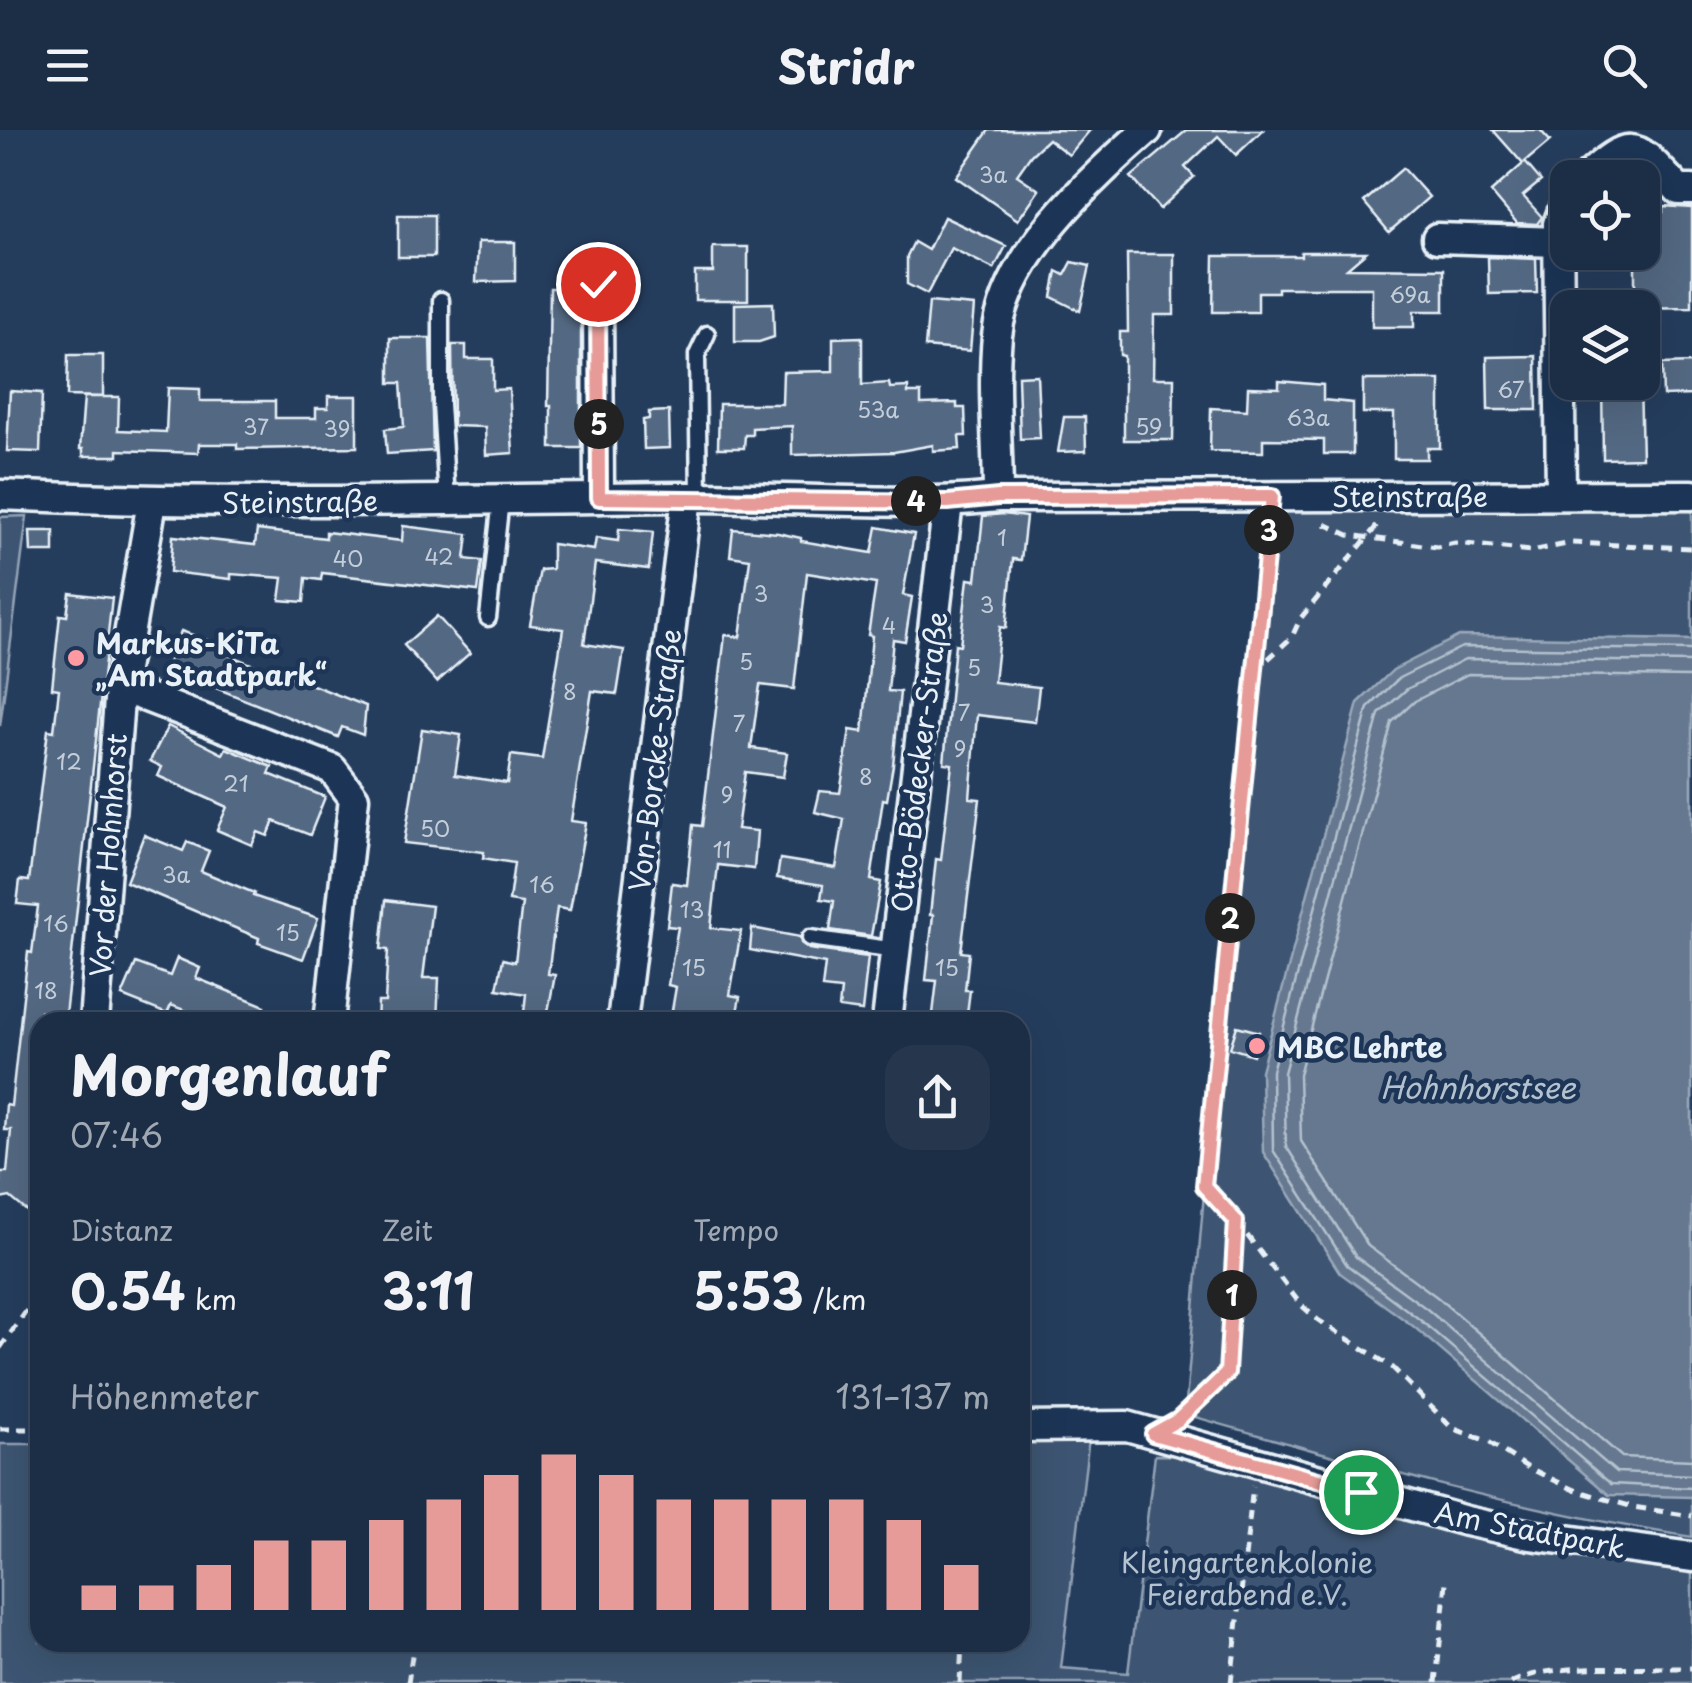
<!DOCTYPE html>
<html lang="de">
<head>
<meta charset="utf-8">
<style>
	:root { --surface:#1c2e46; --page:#25364d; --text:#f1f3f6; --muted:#a0a8b3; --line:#3a4a5f; --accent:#e69b98 }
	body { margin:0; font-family:"Playpen Sans",sans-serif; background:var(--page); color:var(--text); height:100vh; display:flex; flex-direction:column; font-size:38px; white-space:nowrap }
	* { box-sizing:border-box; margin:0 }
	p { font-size:32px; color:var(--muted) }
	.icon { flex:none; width:55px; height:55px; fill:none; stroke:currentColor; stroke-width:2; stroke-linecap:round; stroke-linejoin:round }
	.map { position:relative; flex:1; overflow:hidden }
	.drawer { position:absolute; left:30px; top:882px; width:1000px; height:640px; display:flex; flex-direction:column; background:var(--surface); border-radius:30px; box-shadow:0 10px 40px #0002,0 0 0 2px var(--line) }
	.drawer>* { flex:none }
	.buttons { position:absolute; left:1550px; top:30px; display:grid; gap:20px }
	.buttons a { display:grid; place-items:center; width:110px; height:110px; border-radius:20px; background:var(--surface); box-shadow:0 10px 40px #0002,0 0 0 2px var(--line); font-size:50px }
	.pin { position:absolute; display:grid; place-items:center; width:85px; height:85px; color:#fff; margin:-42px; border:5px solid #fff; border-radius:50%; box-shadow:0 2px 10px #0007 }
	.km { position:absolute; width:50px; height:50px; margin:-25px; border-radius:50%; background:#222; color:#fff; font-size:28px; line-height:50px; text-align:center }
	.round { display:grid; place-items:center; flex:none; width:105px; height:105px; border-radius:30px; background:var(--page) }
	.summary { display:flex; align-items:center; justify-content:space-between; height:170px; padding:0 40px }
	h1 { font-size:55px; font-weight:700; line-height:75px }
	.metrics { display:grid; grid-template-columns:repeat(3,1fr); gap:15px; height:170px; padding:10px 40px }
	.metrics div { display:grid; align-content:center }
	.metrics b { font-size:50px; font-weight:700 }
	.metrics small { font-size:28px; font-weight:400 }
	.metrics p { font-size:28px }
	.chart { height:280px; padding:20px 40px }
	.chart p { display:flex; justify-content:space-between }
	.chart svg { width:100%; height:180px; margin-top:10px; stroke:var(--accent); stroke-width:6 }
	header { display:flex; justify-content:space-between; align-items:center; height:130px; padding:0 40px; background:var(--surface); font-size:45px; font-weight:700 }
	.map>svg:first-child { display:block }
	.green { fill:#3e5472; stroke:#93a2b5; stroke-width:2.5 }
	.water { fill:#657890; stroke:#99a8ba; stroke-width:2.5 }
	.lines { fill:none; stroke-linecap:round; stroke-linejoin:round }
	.shore { stroke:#b4c1ce; stroke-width:2.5 }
	.building { fill:#536782; stroke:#e8f1f8; stroke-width:2.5 }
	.service-casing { stroke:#e8f1f8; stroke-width:21 }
	.minor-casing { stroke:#e8f1f8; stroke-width:35 }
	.path { stroke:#e8f1f8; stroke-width:5; stroke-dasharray:10 8; stroke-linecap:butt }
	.service { stroke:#1d3557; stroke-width:14 }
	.minor { stroke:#1d3557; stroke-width:28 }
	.route-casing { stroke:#fff; stroke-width:20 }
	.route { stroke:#e69b98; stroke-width:12 }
	.poi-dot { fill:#ff9aa2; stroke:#1d3557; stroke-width:4 }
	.labels { text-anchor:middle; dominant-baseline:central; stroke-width:9; stroke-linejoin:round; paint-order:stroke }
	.number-label { font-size:22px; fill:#c3ceda }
	.street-label { font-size:28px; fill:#e8f1f8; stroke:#1d3557 }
	.poi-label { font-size:28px; font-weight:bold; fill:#e8f1f8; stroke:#1d3557; text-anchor:start }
	.park-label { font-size:28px; fill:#b5c2d0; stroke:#1d3557 }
	.water-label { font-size:30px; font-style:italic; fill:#b4c1ce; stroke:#1d3557 }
</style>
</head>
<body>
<header><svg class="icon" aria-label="menu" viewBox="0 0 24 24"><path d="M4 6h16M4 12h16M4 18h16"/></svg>Stridr<svg class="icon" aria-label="search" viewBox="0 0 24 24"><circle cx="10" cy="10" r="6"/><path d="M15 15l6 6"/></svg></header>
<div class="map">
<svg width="1692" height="1553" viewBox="0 0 1692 1553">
	<rect width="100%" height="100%" fill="#253d5d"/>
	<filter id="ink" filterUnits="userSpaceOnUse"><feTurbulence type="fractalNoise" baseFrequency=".01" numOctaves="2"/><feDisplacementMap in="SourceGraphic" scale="20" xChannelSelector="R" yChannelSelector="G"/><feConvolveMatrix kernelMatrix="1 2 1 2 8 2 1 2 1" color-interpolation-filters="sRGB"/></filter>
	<g filter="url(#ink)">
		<g class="green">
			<path d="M1263 378 1692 380V1407C1520 1381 1352 1332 1185 1284Z"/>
			<path d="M27 386 0 596V387Z"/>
			<path d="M1020 1290 1091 1291 1061 1538 1128 1543 1155 1325 1199 1326 1692 1433V1553H0V1314H40V1512H1020Z"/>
		</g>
		<path class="water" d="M1459 506 1692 510V1367L1609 1365 1413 1196 1340 1143 1263 1022 1261 941 1358 573 1393 540Z"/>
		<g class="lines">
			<g class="shore">
				<path d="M1692 520 1462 517 1399 548 1368 578 1272 941 1273 1020 1347 1135 1419 1189 1611 1354 1692 1358"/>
				<path d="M1692 532 1465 529 1407 559 1379 584 1284 943 1286 1016 1356 1127 1427 1179 1616 1342 1692 1345"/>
				<path d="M1692 547 1468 544 1415 571 1392 592 1299 945 1301 1011 1368 1116 1437 1167 1622 1327 1692 1330"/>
			</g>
		</g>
		<g class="building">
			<path d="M989 0H1090L1069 25 1048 9 1031 25 1017 45 1039 60 1018 90 956 47Z"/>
			<path d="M1187 0H1263L1236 25 1218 6 1185 37 1194 47 1160 79 1131 47Z"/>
			<path d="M1493 0H1540L1550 11 1525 32 1541 51 1523 66 1542 87 1537 94 1517 93 1491 62 1523 34Z"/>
			<path d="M1403 38 1429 67 1389 102 1364 72Z"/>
			<path d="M1663 76 1692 78V177L1635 178V122H1642V82H1663Z"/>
			<rect x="398" y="85" width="36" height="42"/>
			<path d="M944 87 1006 116 994 139 951 118 927 164 907 154V126L914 112 928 120Z"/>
			<path d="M478 112H515V151L476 152Z"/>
			<path d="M713 117H748V170H695V142H713Z"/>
			<path d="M1301 122H1366L1347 138 1444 139V181H1414V197H1372V158H1278V162H1258V182H1213L1214 126H1301Z"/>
			<path d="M1127 124H1174V185H1154L1153 248H1174L1173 310H1124V226L1120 225V202H1128Z"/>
			<path d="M1488 127 1536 129 1537 163 1489 164Z"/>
			<path d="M1072 132 1090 136 1080 181 1052 167 1057 141 1065 145Z"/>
			<path d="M550 158H570L571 169H581V318H551V276H548Z"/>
			<path d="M929 172 974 176 970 221 925 217Z"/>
			<path d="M773 173 774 207 759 212H735V174Z"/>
			<path d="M862 207V255L889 253 890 258 908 257V263H921V274L957 273V278H965L966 306H959L960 319 933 321V315L894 322 792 325V296L752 298V305H745L744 318H718L719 274H782L783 242 833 241V208Z"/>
			<path d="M390 208H430L433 321 387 324 385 299 404 297 401 253H390Z"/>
			<path d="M452 215H466V229H493V260L509 259 513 323 486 325 485 297 453 296Z"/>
			<path d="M68 225H103V267L67 266Z"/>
			<path d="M1536 226 1537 280H1488L1487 227Z"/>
			<path d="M1692 233V265L1663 266 1662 234Z"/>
			<path d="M1037 245 1040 308 1020 309 1018 246Z"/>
			<path d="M1363 250H1440V318H1427V329H1394V283H1363Z"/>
			<path d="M1279 251 1323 255V270L1353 273V324H1324V310L1263 309V322L1210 321 1211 278 1247 280 1248 257 1279 258Z"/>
			<path d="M1602 252H1640L1642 328 1603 329Z"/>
			<path d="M168 258 200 259V271H275V288H316V278H328V266H357V317L237 319V314H199L198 323 118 320V326H83V319H80L84 267H119L118 300 166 302Z"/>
			<path d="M10 261 42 263 40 322 7 321Z"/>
			<path d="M669 281 670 318 644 319 643 290 649 289V282Z"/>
			<path d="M1064 287H1085L1086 321 1058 322Z"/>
			<path d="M1003 384 1026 387 1021 430 1013 429 1006 498 1000 497 994 552 1039 557 1035 592 977 585 970 668 980 669 961 822 969 823 965 860H970L966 892H932L937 851 926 850 933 785H930L936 729 941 730 952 634 944 633 955 514 960 515 968 449 976 450 983 386Z"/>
			<path d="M403 396 468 404 465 429 482 431 478 461 322 443 321 450 306 448 304 472 280 470 283 448 231 444V449L170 442 173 406 255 415 257 400 326 408V402L402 411Z"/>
			<path d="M877 397 914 404 903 465 912 467 905 511 893 509 888 561 900 562 893 635 887 670 883 669 871 750 881 752 871 806 830 800 834 771 821 769 823 755 777 748 780 729 836 738 844 689 815 682 820 661 840 663 850 600 863 602 872 506 868 505 876 454 807 443 794 559 760 555 751 618 787 623 783 647 745 642 737 699 757 701 754 739 718 735 711 798 741 801 730 865 740 867 735 892H670L676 857 668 855 678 797 667 796 672 753 687 755 693 695 702 696 725 505 740 507 750 429 730 426 733 399 778 403 801 408V411L872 423Z"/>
			<path d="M619 399 653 402 649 439 595 433 584 514 624 520 617 564 592 561 571 691 586 693 570 780 557 778 548 844 555 845 546 892H523L526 864 497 859 503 829 515 832 522 773 509 771 514 733 483 728 484 722 404 713 422 599 461 605 455 645 507 653 511 625 542 629 563 499 530 495 540 440 552 439V414L594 420 596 408 618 411Z"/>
			<path d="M30 401H54V422H31Z"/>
			<path d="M70 463 112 468 65 885 40 882V1092L10 1067 0 1069V1042H7L11 1000H4L6 975 11 976 28 822 32 823 38 776 17 774 20 750 29 751 48 600 54 601 59 559 52 558 60 485 67 486Z"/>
			<path d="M437 486 470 523 437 552 404 515Z"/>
			<path d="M181 501 227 517 226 519 233 522 231 526 289 549 290 546 366 576 363 605 342 597 338 607 166 538Z"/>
			<path d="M168 596 223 624 226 618 272 637 269 644 325 667 310 705 274 691 268 706 258 702 252 715 217 700 227 677 158 646 162 637 150 631Z"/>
			<path d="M144 705 183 721 187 712 209 721 201 741 254 763 253 766 318 788 303 829 258 813 259 808 126 752Z"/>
			<path d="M386 770 432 776 423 848H439L437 892H377L378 872H385L388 820 381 819Z"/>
			<path d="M752 798 800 807 801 813 809 819 868 827 862 881 839 878 841 860 822 858 825 834 750 820Z"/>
			<path d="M177 828 200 838 196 848 265 876 258 892H216L171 875 167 884 122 866 136 833 170 846Z"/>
			<path d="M1237 896 1259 902 1253 925 1230 918Z"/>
		</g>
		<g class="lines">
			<defs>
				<g id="service">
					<path d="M441 170V274L447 369"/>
					<path d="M699 367 697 225 707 204"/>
					<path d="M488 488 501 369"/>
					<path d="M810 808 896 820"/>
				</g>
				<g id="minor">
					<path d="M1586 48C1636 2 1637 17 1679 60H1692"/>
					<path d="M1437 108 1559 112"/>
					<path d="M598 155 599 368"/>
					<path d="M1561 364 1558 94 1568 67"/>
					<path d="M0 365C227 376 454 369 681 367 787 366 893 378 998 367L1692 365"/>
					<path d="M998 367C998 314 992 258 997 206 1005 126 1090 50 1147 0"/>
					<path d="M120 557 332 639 354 668 329 892"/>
					<path d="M94 892 120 557 152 372"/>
					<path d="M622 892 687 367"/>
					<path d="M887 892 948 372"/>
					<path d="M1020 1297 1127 1296 1466 1391 1530 1405 1692 1427"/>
				</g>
			</defs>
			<use href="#service" class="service-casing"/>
			<use href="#minor" class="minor-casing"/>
			<g class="path">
				<path d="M1325 394 1349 405 1437 417 1455 413 1532 421 1572 413 1692 418"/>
				<path d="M1255 541 1292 507 1300 489 1381 391"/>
				<path d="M1236 1091 1204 1056 1270 390"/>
				<path d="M0 1218 40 1162"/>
				<path d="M1181 1287 1227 1243 1236 1091 1301 1175 1318 1190 1392 1237 1452 1298 1487 1311 1527 1337 1575 1360 1633 1377 1692 1386"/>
				<path d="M0 1299H40"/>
				<path d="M408 1553 414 1512"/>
				<path d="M960 1553 962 1512"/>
				<path d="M1231 1553 1253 1356"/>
				<path d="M1436 1553 1446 1452"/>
				<path d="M1511 1553C1549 1531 1645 1539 1692 1538"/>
			</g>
			<use href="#service" class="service"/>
			<use href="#minor" class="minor"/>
		</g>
	</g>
	<g class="lines" filter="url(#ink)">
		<defs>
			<path id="route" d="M598 154 599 368 948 372 998 367 1272 366 1204 1056 1236 1091 1227 1243 1178 1290 1153 1304 1361 1362"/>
		</defs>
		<use href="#route" class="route-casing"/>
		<use href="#route" class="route"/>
	</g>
	<g class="poi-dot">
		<circle cx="76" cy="528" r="10"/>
		<circle cx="1257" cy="916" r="10"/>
	</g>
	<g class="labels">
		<g class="number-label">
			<text x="993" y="43">3a</text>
			<text x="1410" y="163">69a</text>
			<text x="1511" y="258">67</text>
			<text x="878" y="278">53a</text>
			<text x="1308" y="286">63a</text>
			<text x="256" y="295">37</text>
			<text x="1149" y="295">59</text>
			<text x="337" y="297">39</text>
			<text x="1002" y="406">1</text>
			<text x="439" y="425">42</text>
			<text x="348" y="427">40</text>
			<text x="761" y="462">3</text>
			<text x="987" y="473">3</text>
			<text x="889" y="494">4</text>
			<text x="746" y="530">5</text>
			<text x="974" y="536">5</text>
			<text x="570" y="560">8</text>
			<text x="964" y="581">7</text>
			<text x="739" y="592">7</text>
			<text x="960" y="617">9</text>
			<text x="69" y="630">12</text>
			<text x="866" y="645">8</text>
			<text x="236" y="652">21</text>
			<text x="727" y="663">9</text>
			<text x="435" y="697">50</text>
			<text x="722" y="718">11</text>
			<text x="176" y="743">3a</text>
			<text x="542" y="753">16</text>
			<text x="692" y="778">13</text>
			<text x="56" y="792">16</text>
			<text x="288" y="801">15</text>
			<text x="694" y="836">15</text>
			<text x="947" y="836">15</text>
			<text x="46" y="859">18</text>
		</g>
		<g class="street-label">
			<text x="1410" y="365">Steinstraße</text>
			<text transform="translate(300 371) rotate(-1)">Steinstraße</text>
			<text transform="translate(654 630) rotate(-83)">Von-Borcke-Straße</text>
			<text transform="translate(918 632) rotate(-83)">Otto-Bödecker-Straße</text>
			<text transform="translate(107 725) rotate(-86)">Vor der Hohnhorst</text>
			<text transform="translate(1530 1399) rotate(11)">Am Stadtpark</text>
		</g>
		<g class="poi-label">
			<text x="96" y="512">Markus-KiTa<tspan x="96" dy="32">„Am Stadtpark“</tspan></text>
			<text x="1277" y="916">MBC Lehrte</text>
		</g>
		<g class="park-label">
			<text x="1247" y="1431">Kleingartenkolonie<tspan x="1247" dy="32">Feierabend e.V.</tspan></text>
		</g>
		<g class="water-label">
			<text x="1478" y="956">Hohnhorstsee</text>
		</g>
	</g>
</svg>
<div class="buttons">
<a><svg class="icon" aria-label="locate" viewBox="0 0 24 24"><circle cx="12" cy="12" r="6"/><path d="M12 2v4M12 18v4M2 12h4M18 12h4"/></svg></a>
<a><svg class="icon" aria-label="layers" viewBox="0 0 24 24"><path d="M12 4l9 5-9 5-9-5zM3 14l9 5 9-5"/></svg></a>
</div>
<div class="pin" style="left:1361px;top:1362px;background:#1e9e55"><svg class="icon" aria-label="arrive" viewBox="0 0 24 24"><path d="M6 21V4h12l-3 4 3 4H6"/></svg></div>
<div class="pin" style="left:598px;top:154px;background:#d93025"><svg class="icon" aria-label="check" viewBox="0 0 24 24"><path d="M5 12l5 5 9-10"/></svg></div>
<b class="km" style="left:1232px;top:1165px">1</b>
<b class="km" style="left:1230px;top:788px">2</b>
<b class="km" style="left:1269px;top:400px">3</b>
<b class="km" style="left:916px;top:371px">4</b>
<b class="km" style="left:599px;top:294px">5</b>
<section class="drawer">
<div class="summary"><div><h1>Morgenlauf</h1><p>07:46</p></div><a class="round"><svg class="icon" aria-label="share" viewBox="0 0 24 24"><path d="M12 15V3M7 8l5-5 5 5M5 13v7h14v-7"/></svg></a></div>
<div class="metrics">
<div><p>Distanz</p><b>0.54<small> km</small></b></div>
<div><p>Zeit</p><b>3:11</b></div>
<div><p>Tempo</p><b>5:53<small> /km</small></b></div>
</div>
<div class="chart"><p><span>Höhenmeter</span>131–137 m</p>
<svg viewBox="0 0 160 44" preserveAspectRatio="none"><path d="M5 44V38M15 44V38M25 44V33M35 44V27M45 44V27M55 44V22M65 44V17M75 44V11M85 44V6M95 44V11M105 44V17M115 44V17M125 44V17M135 44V17M145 44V22M155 44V33"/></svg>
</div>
</section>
</div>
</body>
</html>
